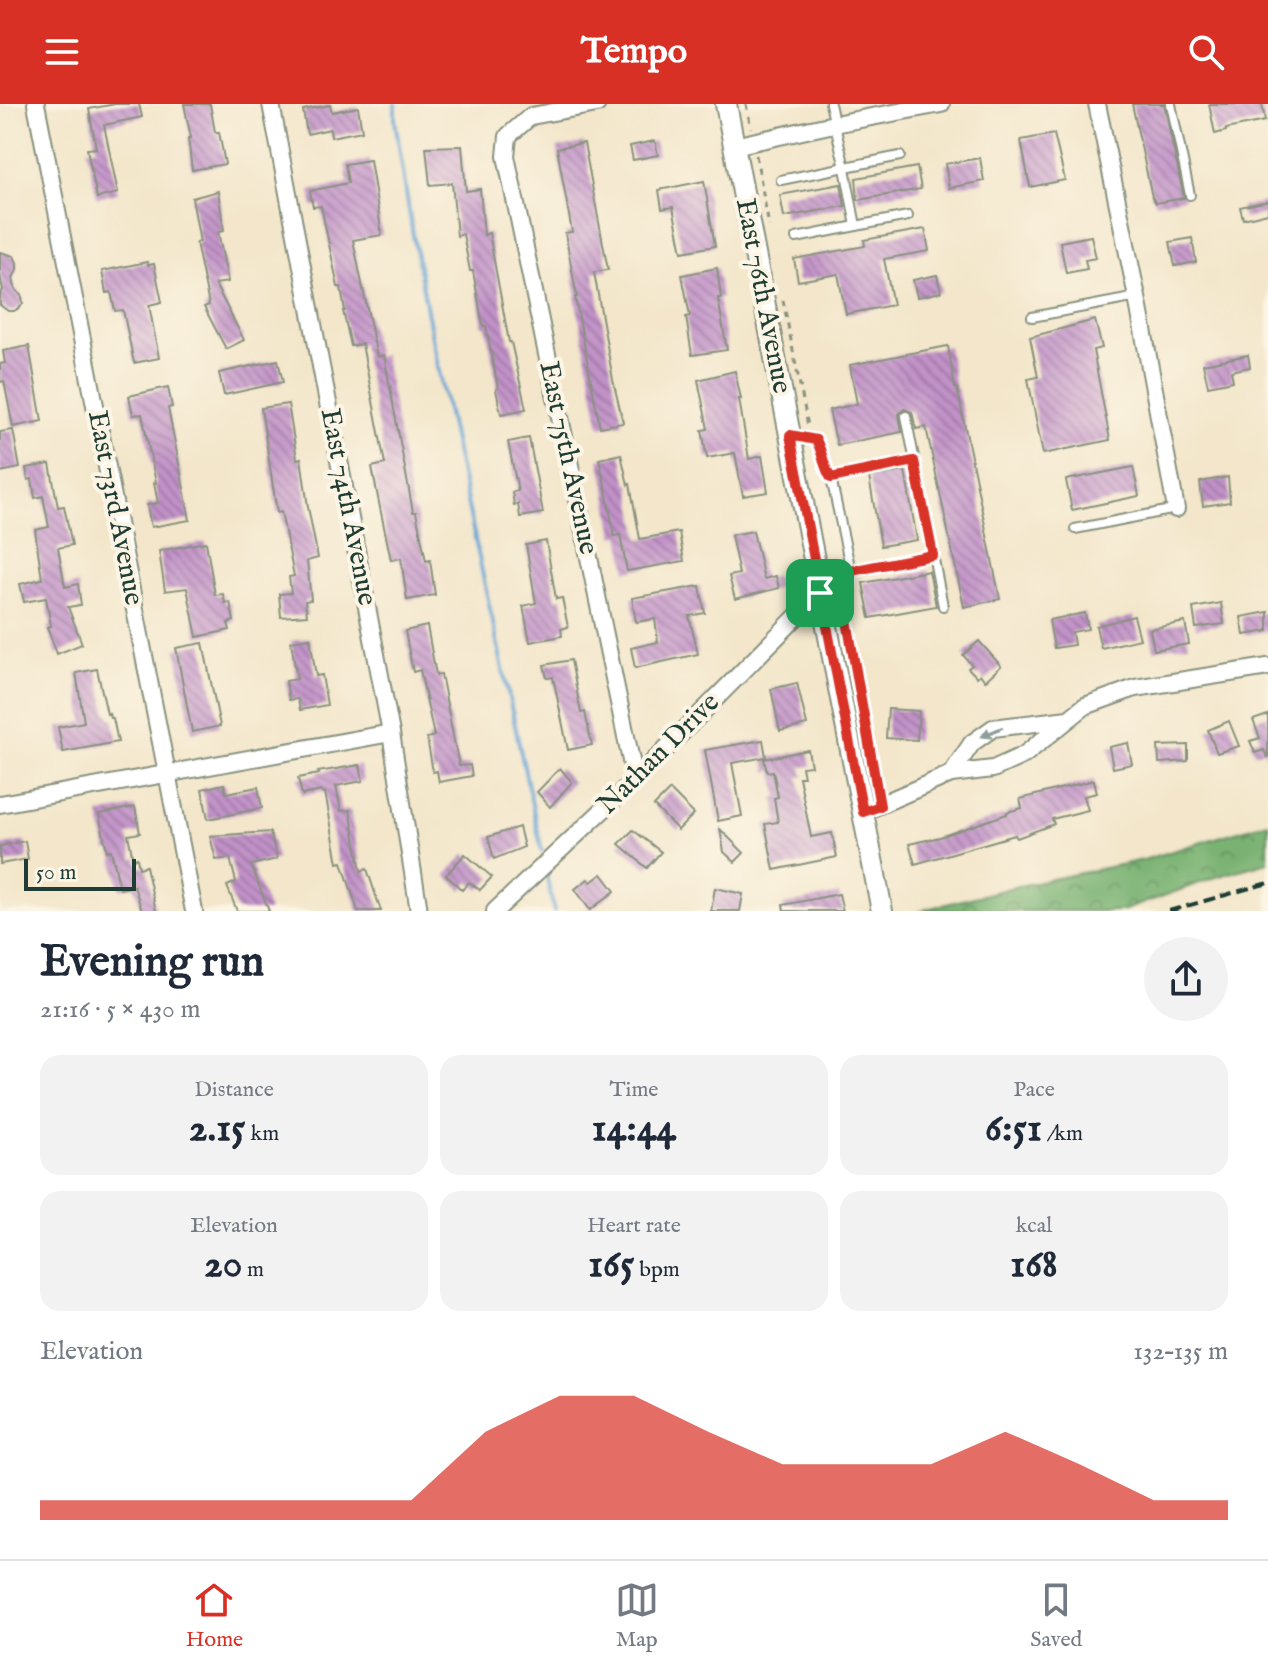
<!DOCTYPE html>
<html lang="en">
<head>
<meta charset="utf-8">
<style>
	:root { --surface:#fff; --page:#f2f2f3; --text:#1f2937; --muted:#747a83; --line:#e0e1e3; --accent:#d93025 }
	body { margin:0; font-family:"IM FELL English",serif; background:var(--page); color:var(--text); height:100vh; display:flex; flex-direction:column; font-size:30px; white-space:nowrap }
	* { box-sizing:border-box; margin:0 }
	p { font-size:26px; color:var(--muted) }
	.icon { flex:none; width:44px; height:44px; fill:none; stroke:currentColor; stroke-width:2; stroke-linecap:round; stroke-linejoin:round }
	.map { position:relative; height:807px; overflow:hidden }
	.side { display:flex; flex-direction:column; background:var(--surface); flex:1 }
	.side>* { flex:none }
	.scale { position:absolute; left:24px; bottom:20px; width:112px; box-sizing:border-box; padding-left:8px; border:4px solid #1f3d34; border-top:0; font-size:22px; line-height:28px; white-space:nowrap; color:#1f3d34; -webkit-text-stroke:6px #fcf5e5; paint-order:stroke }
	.pin { position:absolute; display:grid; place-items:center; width:68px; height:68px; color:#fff; margin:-34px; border-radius:16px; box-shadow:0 4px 12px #0006 }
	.round { display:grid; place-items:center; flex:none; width:84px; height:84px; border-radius:42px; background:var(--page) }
	.summary { display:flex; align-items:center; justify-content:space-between; height:136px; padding:0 40px }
	h1 { font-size:44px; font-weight:700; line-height:60px }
	.figures { display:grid; grid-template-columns:repeat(3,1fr); gap:12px; height:136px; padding:8px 40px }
	.figures div { display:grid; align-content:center; border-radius:20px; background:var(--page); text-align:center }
	.figures b { font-size:40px; font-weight:700 }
	.figures small { font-size:22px; font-weight:400 }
	.figures p { font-size:22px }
	.chart { height:224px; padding:16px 40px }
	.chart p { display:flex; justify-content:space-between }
	.chart svg { width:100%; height:144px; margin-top:8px; fill:var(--accent); opacity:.7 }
	header { display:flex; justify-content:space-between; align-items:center; height:104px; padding:0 40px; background:var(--accent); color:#fff; font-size:36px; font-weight:700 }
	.dock { display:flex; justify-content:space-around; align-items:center; height:112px; border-top:2px solid var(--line); background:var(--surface); font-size:22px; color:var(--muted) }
	.dock a { display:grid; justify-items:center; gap:4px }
	.dock .selected { color:var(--accent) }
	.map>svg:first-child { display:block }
	.forest { fill:url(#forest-crowns); stroke:#4c7853; stroke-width:2 }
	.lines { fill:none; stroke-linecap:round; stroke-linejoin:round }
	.stream { stroke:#60a2d4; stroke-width:4 }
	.building { fill:url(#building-back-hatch) }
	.service-casing { stroke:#89927f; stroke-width:12 }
	.minor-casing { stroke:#89927f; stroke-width:20 }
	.tertiary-casing { stroke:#89927f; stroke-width:24 }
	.path { stroke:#89927f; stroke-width:3; stroke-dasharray:6 6; stroke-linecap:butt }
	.service { stroke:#fff; stroke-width:8 }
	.minor { stroke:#fff; stroke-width:16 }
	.tertiary { stroke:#fff; stroke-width:20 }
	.rail { stroke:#1f3d34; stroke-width:4; stroke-dasharray:12 6; stroke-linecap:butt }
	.oneway { fill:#8f9e9a }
	.route-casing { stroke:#fff; stroke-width:16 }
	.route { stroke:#d93025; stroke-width:10 }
	.labels { text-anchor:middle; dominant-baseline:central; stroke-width:8; stroke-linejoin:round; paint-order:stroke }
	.street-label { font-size:28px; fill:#1f3d34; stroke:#fcf5e5 }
</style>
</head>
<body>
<header><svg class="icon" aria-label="menu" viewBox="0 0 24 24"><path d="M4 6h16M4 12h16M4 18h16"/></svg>Tempo<svg class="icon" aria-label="search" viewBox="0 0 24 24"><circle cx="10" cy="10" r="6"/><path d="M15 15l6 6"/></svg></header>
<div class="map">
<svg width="1268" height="807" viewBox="0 0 1268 807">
	<defs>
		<pattern id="forest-crowns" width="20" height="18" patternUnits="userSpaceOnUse" patternTransform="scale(2)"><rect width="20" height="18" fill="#79b272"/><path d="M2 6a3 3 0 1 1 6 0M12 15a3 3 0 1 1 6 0" fill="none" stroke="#63925e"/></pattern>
		<pattern id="building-back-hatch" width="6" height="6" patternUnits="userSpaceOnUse" patternTransform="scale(2)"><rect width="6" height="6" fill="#c191c8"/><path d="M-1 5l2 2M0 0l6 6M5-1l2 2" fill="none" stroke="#9c78a3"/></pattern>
	</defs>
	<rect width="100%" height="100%" fill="#fcf5e5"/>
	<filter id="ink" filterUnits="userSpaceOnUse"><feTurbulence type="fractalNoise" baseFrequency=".0125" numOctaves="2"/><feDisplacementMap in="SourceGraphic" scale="16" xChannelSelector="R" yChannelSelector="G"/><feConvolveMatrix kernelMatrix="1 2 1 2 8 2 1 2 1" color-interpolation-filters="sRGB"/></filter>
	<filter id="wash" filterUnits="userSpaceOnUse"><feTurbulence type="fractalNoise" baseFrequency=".006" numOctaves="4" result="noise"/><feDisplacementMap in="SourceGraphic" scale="32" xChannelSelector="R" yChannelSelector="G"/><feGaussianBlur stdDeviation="1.8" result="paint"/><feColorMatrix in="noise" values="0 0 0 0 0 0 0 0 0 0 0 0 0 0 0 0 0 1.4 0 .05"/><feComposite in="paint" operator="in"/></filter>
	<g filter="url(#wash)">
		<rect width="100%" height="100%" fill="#f3e6ca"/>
		<path class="forest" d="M1268 718V758L1216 773 1122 807H919L1014 783 1143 756Z"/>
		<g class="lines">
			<g class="stream">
				<path d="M395 0V16L411 120 434 244 542 747"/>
				<path d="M547 774 554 807"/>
			</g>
		</g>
		<g id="blocks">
			<g class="building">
				<path d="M115 0H139L142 13 104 21 118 89 97 94 87 45 96 44 89 5Z"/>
				<path d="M184 0H210L215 28H219L225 60 192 66 188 34H191Z"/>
				<path d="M1132 0H1164L1184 94 1156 99 1152 93Z"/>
				<path d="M1209 0H1262L1265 17 1226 25V27L1215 30Z"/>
				<path d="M330 1 332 8 358 3 362 27 331 33 330 25 307 30 303 6Z"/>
				<path d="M1054 30 1065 76 1030 83 1021 36Z"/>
				<path d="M655 37 658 51 633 56 630 42Z"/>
				<path d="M584 39 608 166 594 168 613 276 623 319 600 323 575 193H577L565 129 572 128 557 44Z"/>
				<path d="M462 42 466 87 480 85 484 131 489 129 509 238H511L526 305 501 310 496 285 498 284 486 222H483L473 167H470L463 130 457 132 452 79 430 81 426 43Z"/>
				<path d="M980 54 984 77 949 84 945 60Z"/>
				<path d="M370 56 382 131 353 136 377 253 384 251 413 408H416L426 457 430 456 435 491 407 496 401 454 391 456 379 399 372 363 385 360 362 240 351 242 343 207H345L341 183H338L321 102 313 103 310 87 348 79 345 60Z"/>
				<path d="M917 63 921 85 858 96 856 74Z"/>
				<path d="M704 77 715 142 682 148 673 103 662 105 659 86Z"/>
				<path d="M841 80 845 102 784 113 780 91Z"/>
				<path d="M218 87 224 127 218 128 228 178 215 180 244 236 226 245 204 203 209 201 196 138H200L192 94Z"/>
				<path d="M1268 97V109L1243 115 1240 103Z"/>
				<path d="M925 125 929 147 884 155 893 201 846 210 838 170 798 177 794 155 865 142 864 136Z"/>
				<path d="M1091 132 1096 154 1085 156 1087 165 1066 169 1060 138Z"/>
				<path d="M1192 134 1196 158 1175 162 1170 138Z"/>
				<path d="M0 148 14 152 17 159V166L13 174 15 184 22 193 23 199 19 204 14 207H8L0 201V190L3 186 0 171Z"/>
				<path d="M147 158 148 161 154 160 162 198 149 201 159 254 134 259 123 206 115 207 111 188 106 189 102 167Z"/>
				<path d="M717 164 721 194H718L727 246 692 251 686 213 690 212 682 171Z"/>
				<path d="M937 171 941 188 917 193 913 176Z"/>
				<path d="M1095 216 1102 244 1093 246 1110 336 1043 350 1028 275 1038 273 1030 233Z"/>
				<path d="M29 242 42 317 13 323 4 277 0 278V260L5 259 3 247Z"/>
				<path d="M948 242 955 284H957L1000 495 964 503 926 323 916 325 912 308 904 305 899 310 902 328 837 341 829 306 857 300 850 261Z"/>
				<path d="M1248 251 1250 263 1231 267 1233 277 1208 282 1203 260Z"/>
				<path d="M278 256 283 278 224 291 219 269Z"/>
				<path d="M735 267 741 295H739L749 355 762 352 768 388 743 392 735 349 707 354 702 326 708 325 698 276Z"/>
				<path d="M168 283 172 303 168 304 190 416 151 423 147 401 158 399 154 379H156L142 310 133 311 129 292Z"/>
				<path d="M288 300 297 355 301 354 308 403 318 454 307 457 311 496 305 497 307 511 281 513 279 490 291 489 289 473 294 472 281 408 277 409 261 304Z"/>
				<path d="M13 326 20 364 0 368V328Z"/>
				<path d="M529 334 543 409 520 413 518 400 514 401 512 388 518 387 508 338Z"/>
				<path d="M621 350 628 381 630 380 640 435 679 428 684 457 627 467 620 431 614 432 606 385 599 355Z"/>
				<path d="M50 360 58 403 64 402 72 441 58 444 65 483 78 480 81 501 68 503 82 540 57 550 47 523 51 522 46 494 24 498 20 480 42 475 35 426 49 423 43 392 35 394 32 375 28 376 26 364Z"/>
				<path d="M1133 363 1139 392 1072 406 1066 376Z"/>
				<path d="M905 367 917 436 881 442 869 373Z"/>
				<path d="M1228 373 1230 398 1203 402 1200 378Z"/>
				<path d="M753 427 764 475 776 472 779 484 735 495 729 472 739 470 731 431Z"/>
				<path d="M546 437 556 495 562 494 568 523 561 525 562 532 530 538 523 502 536 499 526 441Z"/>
				<path d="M206 438 215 491 223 490 225 499 230 498 234 517 228 519 230 526 197 533 187 484 165 487 159 447Z"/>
				<path d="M929 467 936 502 870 514 863 479Z"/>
				<path d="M700 482 705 509 689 512 698 550 635 564 631 544 658 538 655 515 636 518 632 494Z"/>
				<path d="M1221 499 1224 520 1196 524 1193 504Z"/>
				<path d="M1268 508V527L1244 531 1241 513Z"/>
				<path d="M1085 509 1088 525 1072 528 1074 541 1054 544 1049 516Z"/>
				<path d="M1134 512 1140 535 1101 544 1096 522Z"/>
				<path d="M1185 518 1189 540 1154 546 1150 525Z"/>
				<path d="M427 522 436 571 441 570 459 662 470 661 472 672 439 678 437 667 433 668 427 634 434 632 420 566 413 568 405 527Z"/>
				<path d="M310 534 316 572 322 571 327 601 300 606 298 595 289 596 286 577 297 575 291 537Z"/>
				<path d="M979 537 1001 562 985 577 980 570 977 573 968 564 972 561 963 551Z"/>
				<path d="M203 539 220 622 192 628 176 544Z"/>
				<path d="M571 556 581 609 585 608 592 641 568 646 553 573 547 574 544 561Z"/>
				<path d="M97 565 107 610 109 609 110 614H113L118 638 63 648 58 623 84 618 76 569Z"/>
				<path d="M797 579 807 621 780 627 771 585Z"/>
				<path d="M888 605 919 607 917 636 886 634Z"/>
				<path d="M1268 611V653H1267L1264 646 1255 649 1250 637 1260 634 1253 616Z"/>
				<path d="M1229 617 1239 642 1217 649 1208 626Z"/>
				<path d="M763 636 766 653 732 659 742 712 718 717 705 646Z"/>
				<path d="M1128 639 1132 660 1113 664 1109 643Z"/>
				<path d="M1188 641V657L1159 659 1158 642Z"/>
				<path d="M808 646 811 662 802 663 804 673H799L811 733 832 729 837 753 774 766 765 720 778 718 774 694 778 693 773 667 767 668 764 655Z"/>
				<path d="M360 661 363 677 336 682 341 707 350 706 361 767 367 765 381 807H358L342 758 338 759 325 688 322 689V687L302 691 298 674 319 670 318 668Z"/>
				<path d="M560 664 572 678 550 703 537 688Z"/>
				<path d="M1094 676 1097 689 1084 692 1088 706 1052 715 1054 720 1017 734 1015 731 915 760 909 740 940 733 1007 710V708L1022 704 1020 695Z"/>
				<path d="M224 680 226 689 258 683 262 704 208 715 202 685Z"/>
				<path d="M670 686 694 710 678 726 654 702Z"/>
				<path d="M135 703 140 729 128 731 133 755 137 754 139 764 146 762 156 807H142L134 782 120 785 111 746 107 747 99 710Z"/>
				<path d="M519 723 524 743 494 755 488 733Z"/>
				<path d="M720 725 744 749 735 758 724 748Z"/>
				<path d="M633 726 661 748 647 764 619 740Z"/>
				<path d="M270 728 277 755 251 761 269 807H237L227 782 236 778 230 754 216 756 210 732Z"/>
				<path d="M25 737 28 755 0 760V742Z"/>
				<path d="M465 750 492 773 480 786 469 778 462 786 446 771Z"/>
				<path d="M602 770 615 787 590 806 575 785 588 775 591 778Z"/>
				<path d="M715 784 743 790 740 807H711Z"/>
				<path d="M839 790 843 807H784L783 801Z"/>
			</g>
		</g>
	</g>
	<g filter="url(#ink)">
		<use href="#blocks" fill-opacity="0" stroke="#89927f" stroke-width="2"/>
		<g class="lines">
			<defs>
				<g id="service">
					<path d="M830 0 845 64 856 122 908 112"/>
					<path d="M1171 0 1190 91"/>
					<path d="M781 76 900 52"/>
					<path d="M796 134 856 122"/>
					<path d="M1032 213 1137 193"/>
					<path d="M906 312 943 502"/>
					<path d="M790 332C797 332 811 332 817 337 820 341 824 364 831 374L851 467 849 483 829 512"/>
					<path d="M831 374 914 357"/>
					<path d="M1075 425 1176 405"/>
					<path d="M851 467 933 451"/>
				</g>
				<g id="minor">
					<path d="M36 0 194 807"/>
					<path d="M271 0 391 629 419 807"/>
					<path d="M597 0 531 12 508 32 506 52 635 676"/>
					<path d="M1097 0 1137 193 1176 405"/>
					<path d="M734 42 834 20 941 0"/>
					<path d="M1068 615 993 624 972 639 951 670 993 665 1024 651 1085 602 1135 584 1268 563"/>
					<path d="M0 700 391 629"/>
					<path d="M863 708 951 670"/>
					<path d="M495 807 635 676 820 489"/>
				</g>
				<path id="tertiary" d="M726 0 882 807"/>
			</defs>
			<use href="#service" class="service-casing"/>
			<use href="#minor" class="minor-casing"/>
			<use href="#tertiary" class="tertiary-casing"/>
			<g class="path">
				<path d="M746 0 751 24"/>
				<path d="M756 51 769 122"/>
				<path d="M783 196 808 322"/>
				<path d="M846 510 863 609"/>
			</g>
			<use href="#service" class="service"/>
			<use href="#minor" class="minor"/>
			<use href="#tertiary" class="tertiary"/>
			<path class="rail" d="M1169 807 1268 779"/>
		</g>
		<defs><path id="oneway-solid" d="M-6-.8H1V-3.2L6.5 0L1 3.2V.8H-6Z" transform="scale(2)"/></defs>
		<use class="oneway" href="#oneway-solid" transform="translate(992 628) rotate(156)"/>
	</g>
	<g class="lines" filter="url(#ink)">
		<defs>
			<path id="route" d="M790 331 816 336C823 348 823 362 831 374L914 357 933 451 851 467 849 483 843 494 880 702 863 708Z"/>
		</defs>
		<use href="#route" class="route-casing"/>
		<use href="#route" class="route"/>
	</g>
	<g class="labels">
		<g class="street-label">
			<text transform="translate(763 192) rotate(79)">East 76th Avenue</text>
			<text transform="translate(568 354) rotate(78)">East 75th Avenue</text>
			<text transform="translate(348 403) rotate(79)">East 74th Avenue</text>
			<text transform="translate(115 404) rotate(79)">East 73rd Avenue</text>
			<text transform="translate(659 650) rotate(-45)">Nathan Drive</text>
		</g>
	</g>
</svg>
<div class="scale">50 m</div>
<div class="pin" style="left:820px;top:489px;background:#1e9e55"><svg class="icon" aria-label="arrive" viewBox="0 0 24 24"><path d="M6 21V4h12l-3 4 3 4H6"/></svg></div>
</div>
<section class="side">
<div class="summary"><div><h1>Evening run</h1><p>21:16 · 5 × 430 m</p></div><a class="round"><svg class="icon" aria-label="share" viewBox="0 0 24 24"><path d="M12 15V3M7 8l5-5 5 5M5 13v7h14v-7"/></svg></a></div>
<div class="figures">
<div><p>Distance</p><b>2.15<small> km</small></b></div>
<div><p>Time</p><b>14:44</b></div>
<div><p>Pace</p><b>6:51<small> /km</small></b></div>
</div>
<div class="figures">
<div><p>Elevation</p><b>20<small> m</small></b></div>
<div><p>Heart rate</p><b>165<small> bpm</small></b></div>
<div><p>kcal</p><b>168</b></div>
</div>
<div class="chart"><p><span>Elevation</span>132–135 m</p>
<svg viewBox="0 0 160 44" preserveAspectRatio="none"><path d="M0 44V38L10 38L20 38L30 38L40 38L50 38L60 17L70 6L80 6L90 17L100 27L110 27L120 27L130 17L140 27L150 38L160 38V44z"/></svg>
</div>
</section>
<nav class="dock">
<a class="selected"><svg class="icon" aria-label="home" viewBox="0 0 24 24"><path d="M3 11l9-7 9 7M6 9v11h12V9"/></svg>Home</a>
<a><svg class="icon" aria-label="map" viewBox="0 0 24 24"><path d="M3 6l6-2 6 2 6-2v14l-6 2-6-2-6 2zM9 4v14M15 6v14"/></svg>Map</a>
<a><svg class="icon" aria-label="saved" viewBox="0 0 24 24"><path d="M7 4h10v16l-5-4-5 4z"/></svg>Saved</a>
</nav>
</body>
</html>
